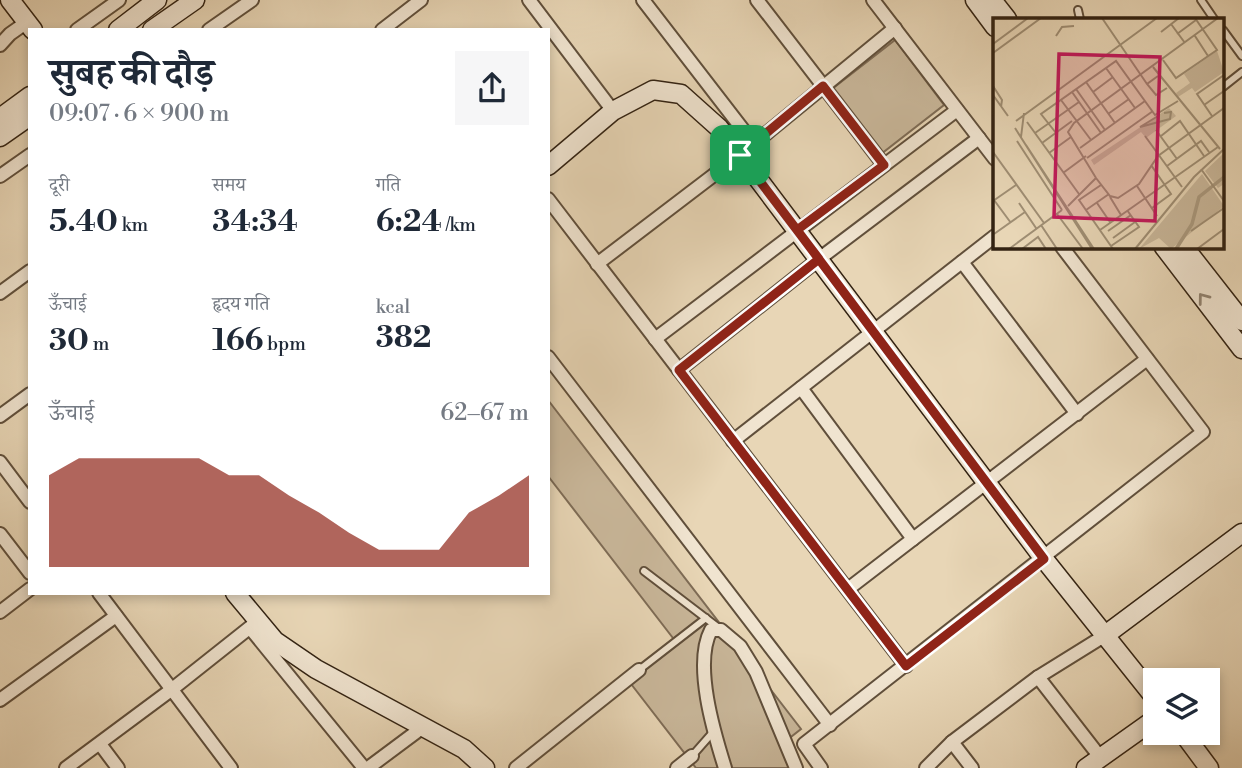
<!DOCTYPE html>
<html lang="hi">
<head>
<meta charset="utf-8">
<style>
	:root { --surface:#fff; --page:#f6f6f7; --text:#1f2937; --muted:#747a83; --accent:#8f2418 }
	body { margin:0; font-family:"Libre Bodoni","Noto Serif Devanagari",serif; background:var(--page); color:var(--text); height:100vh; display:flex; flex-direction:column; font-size:26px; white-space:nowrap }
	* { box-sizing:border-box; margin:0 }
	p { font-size:23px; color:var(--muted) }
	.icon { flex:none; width:38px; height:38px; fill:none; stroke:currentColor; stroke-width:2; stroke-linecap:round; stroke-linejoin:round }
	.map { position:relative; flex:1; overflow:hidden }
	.sheet { position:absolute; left:28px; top:28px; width:522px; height:567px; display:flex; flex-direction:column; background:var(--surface); border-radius:0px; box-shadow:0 4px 10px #0003 }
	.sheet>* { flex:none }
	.tools { position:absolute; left:1143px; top:668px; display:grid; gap:14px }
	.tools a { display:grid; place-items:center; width:77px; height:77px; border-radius:0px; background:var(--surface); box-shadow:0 4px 10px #0003; font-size:35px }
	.pin { position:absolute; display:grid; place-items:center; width:60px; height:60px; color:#fff; margin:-30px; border-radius:14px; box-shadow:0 4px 10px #0006 }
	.round { display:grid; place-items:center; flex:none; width:74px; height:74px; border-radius:0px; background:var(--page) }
	.overview { display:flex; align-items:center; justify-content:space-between; height:119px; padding:0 21px }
	h1 { font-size:38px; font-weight:700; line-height:52px }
	.figures { display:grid; grid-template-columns:repeat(3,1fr); gap:10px; height:119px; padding:7px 21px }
	.figures div { display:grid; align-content:center }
	.figures b { font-size:30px; font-weight:700 }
	.figures small { font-size:19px; font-weight:400 }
	.figures p { font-size:19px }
	.chart { height:196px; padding:14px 21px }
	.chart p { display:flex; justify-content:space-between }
	.chart svg { width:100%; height:126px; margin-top:7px; fill:var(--accent); opacity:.7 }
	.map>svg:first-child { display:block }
	.green { fill:#c9b79a; stroke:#7e6c56; stroke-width:2 }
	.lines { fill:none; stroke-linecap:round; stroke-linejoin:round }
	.lane-casing { stroke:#604f3b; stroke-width:10 }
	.street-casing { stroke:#604f3b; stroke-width:16 }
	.secondary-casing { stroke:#322212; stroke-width:21 }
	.lane { stroke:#f0e4d0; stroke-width:6 }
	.street { stroke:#f0e4d0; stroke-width:12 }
	.secondary { stroke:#f0e4d0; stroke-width:18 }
	.oneway { stroke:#918371 }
	.route-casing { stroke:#fff; stroke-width:14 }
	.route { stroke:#8f2418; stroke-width:9 }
	.inset-river { fill:none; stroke:#aa997e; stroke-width:3.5 }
	.inset-road { fill:none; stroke:#9f8e74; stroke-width:2 }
	.view { fill:#c2185b; fill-opacity:0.15; stroke:#c2185b; stroke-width:3.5 }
	.inset-edge { fill:none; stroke:#322212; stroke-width:3.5 }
</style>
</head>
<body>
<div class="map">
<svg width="1242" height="768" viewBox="0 0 1242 768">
	<rect width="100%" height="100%" fill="#e8d6b6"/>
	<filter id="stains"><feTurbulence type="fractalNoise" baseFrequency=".00286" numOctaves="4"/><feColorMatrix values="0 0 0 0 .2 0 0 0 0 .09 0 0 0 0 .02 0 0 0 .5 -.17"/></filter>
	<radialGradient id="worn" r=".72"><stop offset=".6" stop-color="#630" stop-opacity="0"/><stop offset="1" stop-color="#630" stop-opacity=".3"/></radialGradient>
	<g class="green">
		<path d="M895 40 944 105 881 154 832 89Z"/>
		<path d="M548 400 801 729 782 744 800 768H696L628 680 676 642 548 476Z"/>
	</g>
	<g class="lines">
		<defs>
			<g id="lane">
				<path d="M1201 0 1214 19"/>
				<path d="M1078 10 1080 19"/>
				<path d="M1223 30 1242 56"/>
				<path d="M1223 87 1242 72"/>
				<path d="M644 571 720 629"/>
				<path d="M639 670 706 618"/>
				<path d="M692 756 714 731"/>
			</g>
			<g id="street">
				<path d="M529 0 613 111"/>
				<path d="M643 0 754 144"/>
				<path d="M757 0 884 165"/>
				<path d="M873 0 995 159"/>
				<path d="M77 30 119 0"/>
				<path d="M209 30 252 0"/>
				<path d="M382 30 421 0"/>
				<path d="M0 45 10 34 27 22"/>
				<path d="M0 176 30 155"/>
				<path d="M548 199 906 666"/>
				<path d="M962 262 1077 414"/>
				<path d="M597 264 740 155 895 28"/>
				<path d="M0 293 30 271"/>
				<path d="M655 339 957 110"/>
				<path d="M548 357 830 725"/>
				<path d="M679 370 819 259 979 138"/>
				<path d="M801 388 913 539"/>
				<path d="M0 416 30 394"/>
				<path d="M733 441 995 236"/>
				<path d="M0 462 30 502"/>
				<path d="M0 534 30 573"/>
				<path d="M848 589 1147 359"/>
				<path d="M99 593 231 768"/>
				<path d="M0 612 30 589"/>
				<path d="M250 628 364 768"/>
				<path d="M1038 677 1104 636"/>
				<path d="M0 700 116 616"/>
				<path d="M100 744 118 768"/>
				<path d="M66 768 171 690 258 621"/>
				<path d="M368 768 423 727"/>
				<path d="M516 768 639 670"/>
				<path d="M677 768 692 756"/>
				<path d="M725 768C714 733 693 664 711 630H721L740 646 756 672 796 768"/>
				<path d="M821 768 804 744 1203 432 1062 247"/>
				<path d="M926 768 952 742"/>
				<path d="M972 768 952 742 1038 677 1100 757"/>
			</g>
			<g id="secondary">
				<path d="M10 0 33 30"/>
				<path d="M975 0 995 27"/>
				<path d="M992 0 1007 19"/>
				<path d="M118 30 157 0"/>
				<path d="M152 30 195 0"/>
				<path d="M0 118 30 96"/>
				<path d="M0 137 30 116"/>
				<path d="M548 166 613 111 653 90 681 94 719 128 740 155 1044 559 1155 698"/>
				<path d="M1164 247 1242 349"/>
				<path d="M1184 247 1242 321"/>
				<path d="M235 593 275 641 316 669 464 749 485 768"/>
				<path d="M1104 636 1242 533"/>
				<path d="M1183 733 1209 768"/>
				<path d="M1086 768 1155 719"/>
			</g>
		</defs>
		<use href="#lane" class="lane-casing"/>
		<use href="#street" class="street-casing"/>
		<use href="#secondary" class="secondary-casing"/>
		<use href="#lane" class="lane"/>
		<use href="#street" class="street"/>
		<use href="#secondary" class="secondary"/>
	</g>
	<defs><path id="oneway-chevron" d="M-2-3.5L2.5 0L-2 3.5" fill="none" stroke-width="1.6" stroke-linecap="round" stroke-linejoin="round" transform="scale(1.75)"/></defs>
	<use class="oneway" href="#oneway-chevron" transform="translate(1203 298) rotate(-127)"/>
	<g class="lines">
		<defs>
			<path id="route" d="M740 155 819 259 679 370 906 666 1044 559 797 230 884 165 823 86 740 155"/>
		</defs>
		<use href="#route" class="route-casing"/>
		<use href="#route" class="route"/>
	</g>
	<g transform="translate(993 18)">
		<rect width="231" height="231" fill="#e8d6b6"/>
		<path d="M224 33 231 54 202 74 199 70 185 79 183 75 197 65 191 56ZM176 90 183 98 153 120 148 114 101 147 98 142ZM231 135V166L225 170 212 153ZM209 156 231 188 178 231 166 220 146 231Z" fill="#c9b79a"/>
		<path class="inset-river" d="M183 231 199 206 206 179 231 159"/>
		<path class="inset-road" d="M109 0 154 66M225 0 81 105 75 114 103 160 117 178 125 180 146 166 165 138 231 90M178 6 192 25M168 14 186 0M184 16 203 2M63 18 69 9 81 8M202 18 215 38M0 26 35 0M0 35 48 0M170 42 183 60 224 32 202 0M160 49 227 131M113 50 142 90M165 58 154 66 163 77 174 70M93 64 122 105M0 68 9 82 8 89M83 71 112 112M79 74 108 115M100 74 120 59M0 77 15 98M68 82 98 122M211 87 231 73M115 96 136 81M165 98 147 109 177 101 178 94 171 95M219 98 204 76 231 57M23 103 164 0M34 104 86 176M22 110 99 231M163 112 184 141M42 115 86 84M63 115 48 96 123 43 162 97 185 83M152 118 189 169M168 118 187 103 211 138M28 119 31 95M24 123 69 192M49 125 79 103M33 127 101 231M87 130 152 83M0 134 51 205M56 135 78 119M94 140 160 93M158 147 178 176 159 190M174 148 208 123 216 134M208 151 231 183M70 155 93 138M108 167 86 182 120 231M144 168 164 198M117 179 128 197M1 182 18 205M0 183 23 167M26 185 43 210M104 185 117 204M75 188 103 160M93 192 116 176M64 196 90 231M48 207 64 231M107 212 225 129M115 213 138 197M198 213 231 190M1 216 32 194M120 220 142 204M118 228 146 209 134 192M16 231 69 192M29 231 45 219 53 231M142 231 201 159 231 131M204 231 231 211"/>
		<path class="view" d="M66 36 167 39 162 203 61 199Z"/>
		<rect width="231" height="231" class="inset-edge"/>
	</g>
	<rect width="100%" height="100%" filter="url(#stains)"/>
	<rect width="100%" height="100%" fill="url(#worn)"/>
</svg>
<div class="tools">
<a><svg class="icon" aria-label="layers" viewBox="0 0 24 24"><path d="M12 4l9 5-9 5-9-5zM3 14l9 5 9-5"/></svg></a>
</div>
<div class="pin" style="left:740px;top:155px;background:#1e9e55"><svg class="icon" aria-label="arrive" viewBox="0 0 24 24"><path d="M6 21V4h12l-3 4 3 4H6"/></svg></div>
<section class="sheet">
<div class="overview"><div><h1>सुबह की दौड़</h1><p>09:07 · 6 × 900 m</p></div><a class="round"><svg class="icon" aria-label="share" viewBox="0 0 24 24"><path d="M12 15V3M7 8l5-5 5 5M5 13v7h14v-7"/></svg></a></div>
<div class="figures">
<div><p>दूरी</p><b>5.40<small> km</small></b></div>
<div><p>समय</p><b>34:34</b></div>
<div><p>गति</p><b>6:24<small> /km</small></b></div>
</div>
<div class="figures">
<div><p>ऊँचाई</p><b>30<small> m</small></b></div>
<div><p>हृदय गति</p><b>166<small> bpm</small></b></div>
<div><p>kcal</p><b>382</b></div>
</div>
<div class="chart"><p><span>ऊँचाई</span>62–67 m</p>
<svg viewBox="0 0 160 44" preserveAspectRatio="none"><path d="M0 44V12L10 6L20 6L30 6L40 6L50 6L60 12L70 12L80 19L90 25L100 32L110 38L120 38L130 38L140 25L150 19L160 12V44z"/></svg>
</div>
</section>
</div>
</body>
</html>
